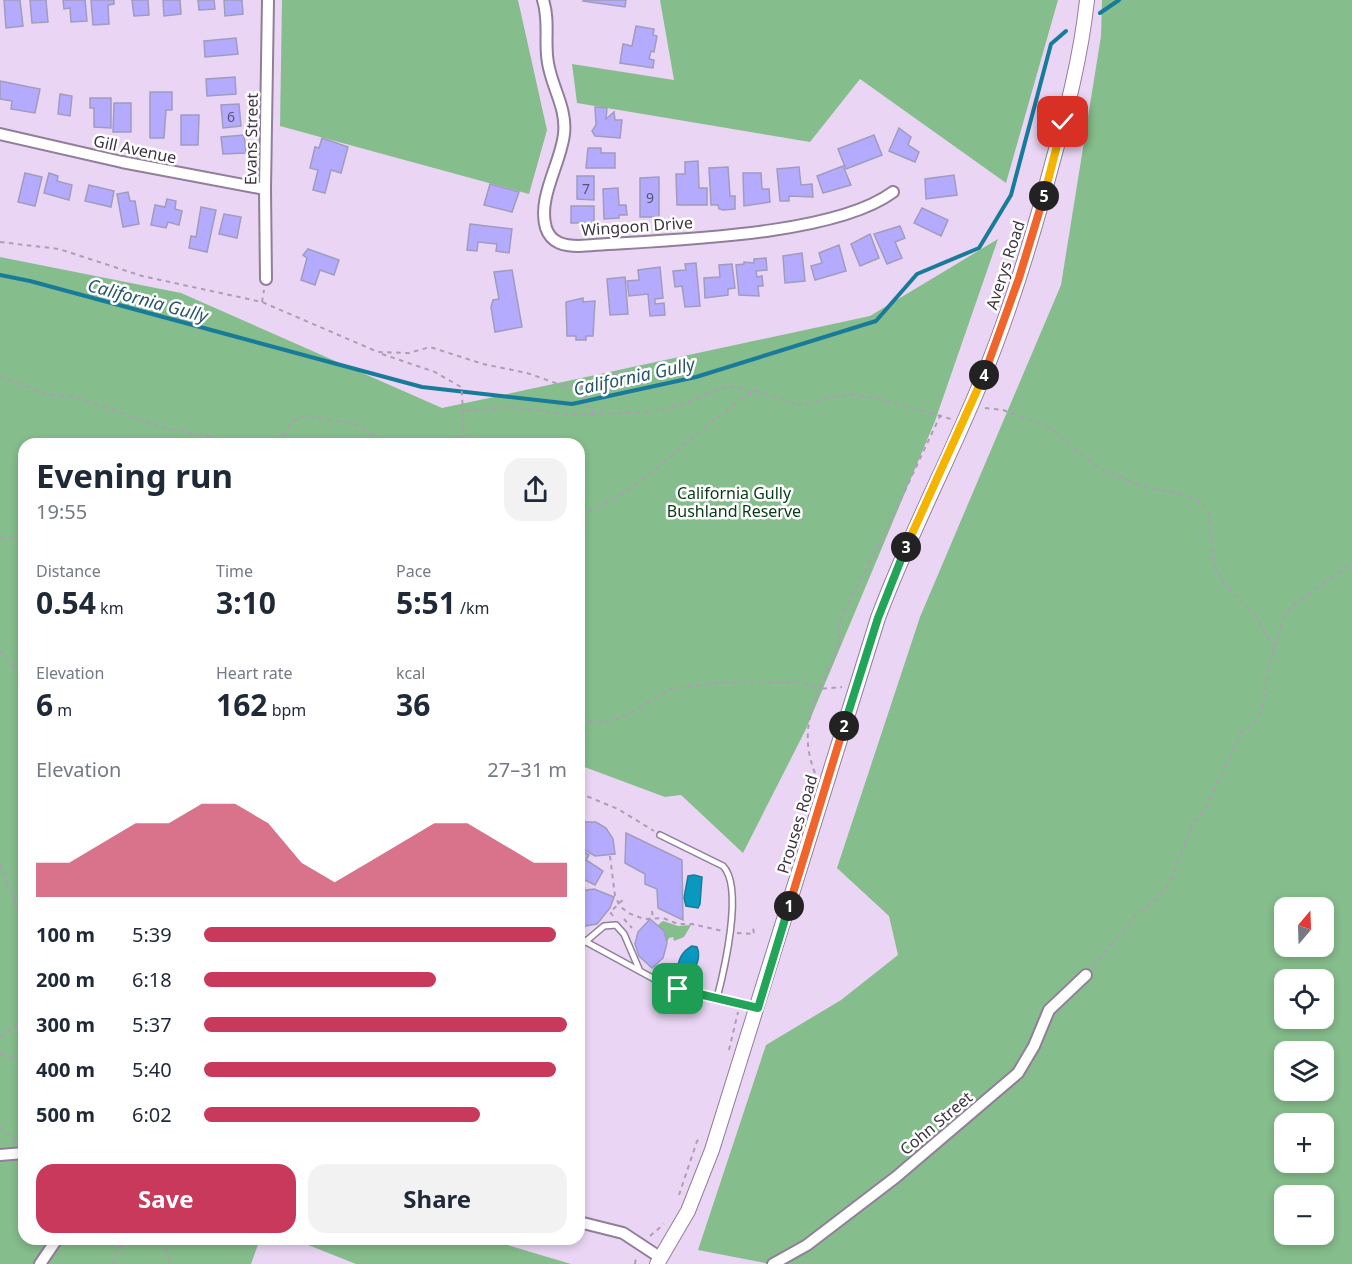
<!DOCTYPE html>
<html lang="en">
<head>
<meta charset="utf-8">
<style>
	:root { --surface:#fff; --page:#f2f2f3; --text:#1f2937; --muted:#747a83; --accent:#c9395b }
	body { margin:0; font-family:"Noto Sans",sans-serif; background:var(--page); color:var(--text); height:100vh; display:flex; flex-direction:column; font-size:22px; white-space:nowrap }
	* { box-sizing:border-box; margin:0 }
	p { font-size:20px; color:var(--muted) }
	.icon { flex:none; width:33px; height:33px; fill:none; stroke:currentColor; stroke-width:2; stroke-linecap:round; stroke-linejoin:round }
	.map { position:relative; flex:1; overflow:hidden }
	.side { position:absolute; left:18px; top:438px; width:567px; height:807px; display:flex; flex-direction:column; background:var(--surface); border-radius:18px; box-shadow:0 3px 9px #0003 }
	.side>* { flex:none }
	.needle { width:39px; rotate:19deg }
	.fabs { position:absolute; left:1274px; top:897px; display:grid; gap:12px }
	.fabs a { display:grid; place-items:center; width:60px; height:60px; border-radius:12px; background:var(--surface); box-shadow:0 3px 9px #0003; font-size:30px }
	.pin { position:absolute; display:grid; place-items:center; width:51px; height:51px; color:#fff; margin:-26px; border-radius:12px; box-shadow:0 3px 9px #0006 }
	.km { position:absolute; width:30px; height:30px; margin:-15px; border-radius:50%; background:#222; color:#fff; font-size:16px; line-height:30px; text-align:center }
	.round { display:grid; place-items:center; flex:none; width:63px; height:63px; border-radius:18px; background:var(--page) }
	.head { display:flex; align-items:center; justify-content:space-between; height:102px; padding:0 18px }
	h1 { font-size:33px; font-weight:700; line-height:45px }
	.figures { display:grid; grid-template-columns:repeat(3,1fr); gap:9px; height:102px; padding:6px 18px }
	.figures div { display:grid; align-content:center }
	.figures b { font-size:30px; font-weight:700 }
	.figures small { font-size:16px; font-weight:400 }
	.figures p { font-size:16px }
	.chart { height:168px; padding:12px 18px }
	.chart p { display:flex; justify-content:space-between }
	.chart svg { width:100%; height:108px; margin-top:6px; fill:var(--accent); opacity:.7 }
	.cta { display:flex; gap:12px; margin-top:auto; padding:12px 18px }
	.cta a { flex:1; height:69px; border-radius:18px; background:var(--accent); color:#fff; font-size:24px; font-weight:700; line-height:69px; text-align:center }
	.cta a+a { background:var(--page); color:var(--text) }
	ul { padding:0 18px; list-style:none; font-size:20px }
	li { display:grid; grid-template-columns:96px 72px 1fr; align-items:center; height:45px }
	li i { height:15px; border-radius:8px; background:var(--accent) }
	.map>svg:first-child { display:block }
	.green { fill:#86bd8c; fill-rule:evenodd }
	.water { fill:#0999bf; stroke:#187b99; stroke-width:1.5 }
	.lines { fill:none; stroke-linecap:round; stroke-linejoin:round }
	.stream { stroke:#187b99; stroke-width:4 }
	.building { fill:#b5abfe; stroke:#9f9cbd; stroke-width:1.5 }
	.service-casing { stroke:#917e9a; stroke-width:8 }
	.minor-casing { stroke:#917e9a; stroke-width:14 }
	.tertiary-casing { stroke:#917e9a; stroke-width:16 }
	.path { stroke:#ad9db4; stroke-width:2; stroke-dasharray:4.5 4.5; stroke-linecap:butt }
	.service { stroke:#fff; stroke-width:5 }
	.minor { stroke:#fff; stroke-width:10 }
	.tertiary { stroke:#fff; stroke-width:14 }
	.split-1-casing { stroke:#fff; stroke-width:12 }
	.split-2-casing { stroke:#fff; stroke-width:12 }
	.split-3-casing { stroke:#fff; stroke-width:12 }
	.split-4-casing { stroke:#fff; stroke-width:12 }
	.split-5-casing { stroke:#fff; stroke-width:12 }
	.split-6-casing { stroke:#fff; stroke-width:12 }
	.split-1 { stroke:#22a559; stroke-width:8 }
	.split-2 { stroke:#f0652b; stroke-width:8 }
	.split-3 { stroke:#22a559; stroke-width:8 }
	.split-4 { stroke:#f5b400; stroke-width:8 }
	.split-5 { stroke:#f0652b; stroke-width:8 }
	.split-6 { stroke:#f5b400; stroke-width:8 }
	.labels { text-anchor:middle; dominant-baseline:central; stroke-width:5; stroke-linejoin:round; paint-order:stroke }
	.number-label { font-size:14px; fill:#5a5270 }
	.street-label { font-size:16px; fill:#3c3440; stroke:#fff }
	.park-label { font-size:16px; fill:#033c13; stroke:#fff }
	.water-label { font-size:18px; font-style:italic; fill:#275768; stroke:#fff }
</style>
</head>
<body>
<div class="map">
<svg width="1352" height="1264" viewBox="0 0 1352 1264">
	<rect width="100%" height="100%" fill="#ead6f4"/>
	<g class="green">
		<path d="M282 0H518L547 130 529 194 280 126Z"/>
		<path d="M660 0H1058L1006 183 860 79 810 142 577 103 572 64 674 80Z"/>
		<path d="M1102 0H1352V1264H770L698 1250 766 1045 841 1000 898 955 889 916 837 868 920 617 1061 285 1101 36ZM1284 908H1323V946H1284ZM1284 980H1323V1018H1284ZM1284 1052H1323V1090H1284ZM1284 1124H1323V1162H1284ZM1284 1196H1323V1234H1284Z"/>
		<path d="M998 239 935 421 806 729 743 853 681 795 665 797 579 765V444H24V1239H260L251 1264H0V257L181 293 442 408 870 316Z"/>
		<path d="M663 921 678 926 691 925 684 937 674 941 673 937 669 938 667 942 658 925Z"/>
		<path d="M293 1239H487L571 1264H356Z"/>
	</g>
	<g class="water">
		<path d="M694 875 702 877 700 904 698 908 686 906 684 898 688 876Z"/>
		<path d="M692 946 697 947C701 957 697 968 689 974L678 969C678 958 683 951 692 946Z"/>
	</g>
	<g class="lines">
		<g class="stream">
			<path d="M1100 13 1119 0"/>
			<path d="M0 275 30 281 422 387 572 404 696 377 876 321 917 274 979 248 1011 195 1051 44 1066 31"/>
		</g>
	</g>
	<g class="building">
		<path d="M4 0H20L23 26 6 28Z"/>
		<path d="M30 0H46L48 22 32 23Z"/>
		<path d="M63 0H85L87 21 71 22 70 8 64 9Z"/>
		<path d="M91 0H114V4L108 5 109 24 93 25Z"/>
		<path d="M132 0H148L149 15 134 16Z"/>
		<path d="M163 0H180L181 14 164 16Z"/>
		<path d="M198 0H214L215 9 199 10Z"/>
		<path d="M224 0H242L243 14 225 16Z"/>
		<path d="M626 0 625 7 583 1V0Z"/>
		<path d="M636 26 654 29 653 35 657 36 654 52 651 51 649 59 654 60 653 68 620 63 623 44 632 46Z"/>
		<path d="M236 38 238 54 205 57 204 41Z"/>
		<path d="M235 77 236 94 207 96 206 79Z"/>
		<path d="M0 81 40 89 35 113 11 109 12 101 0 99Z"/>
		<path d="M150 92H172V110H166L164 138H150Z"/>
		<path d="M60 94 72 96 70 116 58 114Z"/>
		<path d="M90 98H111V128L94 127V108H90Z"/>
		<path d="M114 103H131V132H113Z"/>
		<path d="M239 104 241 126 223 128 221 105Z"/>
		<path d="M595 107 607 108 606 119 614 112 615 120H622L620 138 595 136 592 131 596 125Z"/>
		<path d="M181 115H199L198 145H181Z"/>
		<path d="M899 128 911 137 908 145 919 152 915 162 889 151Z"/>
		<path d="M244 135 246 153 223 154 221 137Z"/>
		<path d="M874 135 882 155 846 169 838 149Z"/>
		<path d="M322 138 348 147 341 173 331 170 325 193 313 190 318 170 310 168 315 147 319 148Z"/>
		<path d="M588 148H601V153H615V168H586Z"/>
		<path d="M698 161 699 188H707V205H677L676 174H685V162Z"/>
		<path d="M843 166 851 185 823 193 817 176Z"/>
		<path d="M728 167 730 196H735V209L723 210 719 209 718 205H711L709 168Z"/>
		<path d="M799 167 801 185 812 184 813 197 789 196V201H780L777 169Z"/>
		<path d="M25 173 42 177 35 206 18 202Z"/>
		<path d="M49 173 58 176 57 181 72 185 69 200 44 193Z"/>
		<path d="M743 173H761L762 189H769L770 202 744 206Z"/>
		<path d="M954 175 957 195 926 199 925 179Z"/>
		<path d="M577 176H594V200L577 199Z"/>
		<path d="M659 177V217H640V178Z"/>
		<path d="M490 184 519 192 512 212 484 205Z"/>
		<path d="M89 185 114 191 111 207 85 201Z"/>
		<path d="M618 188 619 205H626L627 215H619V218L604 219 603 189Z"/>
		<path d="M128 192 130 201H135L139 224 123 227 117 194Z"/>
		<path d="M167 199 176 201 175 209 182 211 179 225 168 222 166 228 151 225 155 205 165 207Z"/>
		<rect x="571" y="206" width="23" height="17"/>
		<path d="M201 207 216 210 207 252 189 248 191 236 196 237Z"/>
		<path d="M922 208 948 220 941 236 914 223Z"/>
		<path d="M224 214 241 217 237 238 219 234Z"/>
		<path d="M470 224 512 229 509 253 496 251 497 244 478 242 477 251 467 250Z"/>
		<path d="M900 226 905 238 895 242 902 258 887 264 874 234Z"/>
		<path d="M870 234 879 258 860 266 851 244Z"/>
		<path d="M839 245 846 271 815 280 811 266 822 263 819 253Z"/>
		<path d="M308 249 339 260 334 275 320 270 315 285 301 280 307 258 303 255Z"/>
		<path d="M802 253 805 281 785 283 783 256Z"/>
		<path d="M766 258 767 270 756 271 757 277 762 276 763 286H758L759 296 739 295 736 265 744 264V262L754 263V259Z"/>
		<path d="M696 263 700 306 685 307 682 286 675 287 673 271 686 270 685 264Z"/>
		<path d="M732 264 735 288 728 289V295L705 298 704 278 720 277 719 265Z"/>
		<path d="M660 267 663 298 655 299V304L664 303 665 315 650 316 648 294 629 296 627 281 639 280 638 270Z"/>
		<path d="M512 270 522 327 495 332 491 307 493 300 499 299 494 272Z"/>
		<path d="M625 277 628 314 610 315 607 279Z"/>
		<path d="M583 298V302L595 301 593 336H586V340H576V336H567L566 302Z"/>
		<path d="M579 822H596L606 828 613 839 615 854 595 856 583 849 579 844Z"/>
		<path d="M626 833 682 860 683 920 658 908 657 889 645 884V874L625 863Z"/>
		<path d="M579 849 589 855 586 860 603 871 595 885 579 877Z"/>
		<path d="M594 889 614 897 610 908 597 924 579 927V891Z"/>
		<path d="M650 919 664 931 667 943 663 958 652 968 639 956 635 944 638 932Z"/>
	</g>
	<g class="lines">
		<defs>
			<g id="service">
				<path d="M660 835 723 866C744 887 724 971 717 998"/>
				<path d="M579 938 669 987 756 1008"/>
				<path d="M585 942 604 926 616 925 624 934 639 969"/>
			</g>
			<g id="minor">
				<path d="M543 0C550 22 544 42 548 63 552 88 567 108 564 134 561 163 537 198 546 228 551 243 564 246 579 246 658 240 831 238 893 192"/>
				<path d="M0 134 122 162 265 189"/>
				<path d="M266 279 265 189 268 0"/>
				<path d="M0 1155 24 1153"/>
				<path d="M579 1222 623 1233 661 1258"/>
				<path d="M40 1264 57 1239"/>
				<path d="M773 1264 807 1245 896 1177 1018 1073 1034 1046 1049 1010 1086 975"/>
			</g>
			<path id="tertiary" d="M657 1264 688 1211 712 1150 878 618C907 540 946 466 978 389 1009 316 1032 240 1052 164 1067 110 1081 56 1087 0"/>
		</defs>
		<use href="#service" class="service-casing"/>
		<use href="#minor" class="minor-casing"/>
		<use href="#tertiary" class="tertiary-casing"/>
		<g class="path">
			<path d="M0 242 59 249 142 276 262 302 378 352 409 353 430 347 483 364 527 373 561 385 583 386 617 373"/>
			<path d="M262 302 264 290"/>
			<path d="M382 354 435 372 461 387C464 404 461 429 466 444"/>
			<path d="M0 376 48 395 72 396 162 427 244 444"/>
			<path d="M583 386 587 405 594 413"/>
			<path d="M985 408 1003 410 1040 423 1057 433 1097 467 1140 485 1194 498 1208 509 1214 564 1222 581 1254 614 1274 647"/>
			<path d="M465 411 511 407 571 415 646 412 679 406 724 387H738L751 393"/>
			<path d="M266 444 283 434 294 420 306 415 357 425 381 439 411 443 464 436"/>
			<path d="M579 515C640 492 668 455 718 417 730 409 742 396 756 391L799 405 848 394 877 398 951 419"/>
			<path d="M0 538H24"/>
			<path d="M0 651 24 679"/>
			<path d="M579 720 605 723 627 715 670 689 715 683 800 682 819 689 840 644 838 624 892 518 941 414"/>
			<path d="M815 773C803 743 807 719 819 689L842 687"/>
			<path d="M579 793 618 809 654 831"/>
			<path d="M610 856 615 896 620 906 628 913 644 919 663 918 678 924H692L723 931"/>
			<path d="M0 864 24 924"/>
			<path d="M619 903 626 898"/>
			<path d="M652 911 653 920"/>
			<path d="M613 916 610 912 619 904"/>
			<path d="M624 919 632 928"/>
			<path d="M737 933 754 934 753 927"/>
			<path d="M1093 967 1135 916 1157 898 1169 884 1192 826 1207 805 1241 733 1258 718 1264 701 1269 664 1283 620 1290 608 1352 563"/>
			<path d="M0 1037 24 1020"/>
			<path d="M729 1050 738 1012"/>
			<path d="M0 1054 24 1061"/>
			<path d="M0 1127 16 1141"/>
			<path d="M679 1195 697 1141 702 1137"/>
			<path d="M650 1236 664 1224"/>
			<path d="M162 1239 170 1264"/>
			<path d="M113 1264 120 1247 140 1239"/>
			<path d="M635 1264 636 1256"/>
		</g>
		<use href="#service" class="service"/>
		<use href="#minor" class="minor"/>
		<use href="#tertiary" class="tertiary"/>
	</g>
	<g class="lines">
		<defs>
			<path id="split-1" d="M678 989 758 1008 789 906"/>
			<path id="split-2" d="M789 906 844 726"/>
			<path id="split-3" d="M844 726 878 618 906 547"/>
			<path id="split-4" d="M906 547 984 375"/>
			<path id="split-5" d="M984 375 1019 278 1044 196"/>
			<path id="split-6" d="M1044 196 1063 122"/>
		</defs>
		<use href="#split-1" class="split-1-casing"/>
		<use href="#split-2" class="split-2-casing"/>
		<use href="#split-3" class="split-3-casing"/>
		<use href="#split-4" class="split-4-casing"/>
		<use href="#split-5" class="split-5-casing"/>
		<use href="#split-6" class="split-6-casing"/>
		<use href="#split-1" class="split-1"/>
		<use href="#split-2" class="split-2"/>
		<use href="#split-3" class="split-3"/>
		<use href="#split-4" class="split-4"/>
		<use href="#split-5" class="split-5"/>
		<use href="#split-6" class="split-6"/>
	</g>
	<g class="labels">
		<g class="number-label">
			<text x="231" y="116">6</text>
			<text x="586" y="188">7</text>
			<text x="650" y="197">9</text>
		</g>
		<g class="street-label">
			<text transform="translate(251 139) rotate(-89)">Evans Street</text>
			<text transform="translate(135 149) rotate(12)">Gill Avenue</text>
			<text transform="translate(637 226) rotate(-4)">Wingoon Drive</text>
			<text transform="translate(1005 265) rotate(-72)">Averys Road</text>
			<text transform="translate(797 824) rotate(-73)">Prouses Road</text>
			<text transform="translate(936 1123) rotate(-40)">Cohn Street</text>
		</g>
		<g class="park-label">
			<text x="734" y="493">California Gully<tspan x="734" dy="18">Bushland Reserve</tspan></text>
		</g>
		<g class="water-label">
			<text transform="translate(148 300) rotate(15)">California Gully</text>
			<text transform="translate(634 376) rotate(-12)">California Gully</text>
		</g>
	</g>
</svg>
<div class="fabs">
<a><svg class="needle" viewBox="-14 -14 28 28"><path d="M0-13l5 13h-10z" fill="#e53935"/><path d="M0 13l5-13h-10z" fill="#747a83"/></svg></a>
<a><svg class="icon" aria-label="locate" viewBox="0 0 24 24"><circle cx="12" cy="12" r="6"/><path d="M12 2v4M12 18v4M2 12h4M18 12h4"/></svg></a>
<a><svg class="icon" aria-label="layers" viewBox="0 0 24 24"><path d="M12 4l9 5-9 5-9-5zM3 14l9 5 9-5"/></svg></a>
<a>+</a>
<a>−</a>
</div>
<div class="pin" style="left:678px;top:989px;background:#1e9e55"><svg class="icon" aria-label="arrive" viewBox="0 0 24 24"><path d="M6 21V4h12l-3 4 3 4H6"/></svg></div>
<div class="pin" style="left:1063px;top:122px;background:#d93025"><svg class="icon" aria-label="check" viewBox="0 0 24 24"><path d="M5 12l5 5 9-10"/></svg></div>
<b class="km" style="left:789px;top:906px">1</b>
<b class="km" style="left:844px;top:726px">2</b>
<b class="km" style="left:906px;top:547px">3</b>
<b class="km" style="left:984px;top:375px">4</b>
<b class="km" style="left:1044px;top:196px">5</b>
<section class="side">
<div class="head"><div><h1>Evening run</h1><p>19:55</p></div><a class="round"><svg class="icon" aria-label="share" viewBox="0 0 24 24"><path d="M12 15V3M7 8l5-5 5 5M5 13v7h14v-7"/></svg></a></div>
<div class="figures">
<div><p>Distance</p><b>0.54<small> km</small></b></div>
<div><p>Time</p><b>3:10</b></div>
<div><p>Pace</p><b>5:51<small> /km</small></b></div>
</div>
<div class="figures">
<div><p>Elevation</p><b>6<small> m</small></b></div>
<div><p>Heart rate</p><b>162<small> bpm</small></b></div>
<div><p>kcal</p><b>36</b></div>
</div>
<div class="chart"><p><span>Elevation</span>27–31 m</p>
<svg viewBox="0 0 160 44" preserveAspectRatio="none"><path d="M0 44V30L10 30L20 22L30 14L40 14L50 6L60 6L70 14L80 30L90 38L100 30L110 22L120 14L130 14L140 22L150 30L160 30V44z"/></svg>
</div>
<ul>
<li><b>100 m</b>5:39<i style="width:97%"></i></li>
<li><b>200 m</b>6:18<i style="width:64%"></i></li>
<li><b>300 m</b>5:37<i style="width:100%"></i></li>
<li><b>400 m</b>5:40<i style="width:97%"></i></li>
<li><b>500 m</b>6:02<i style="width:76%"></i></li>
</ul>
<div class="cta"><a>Save</a><a>Share</a></div>
</section>
</div>
</body>
</html>
